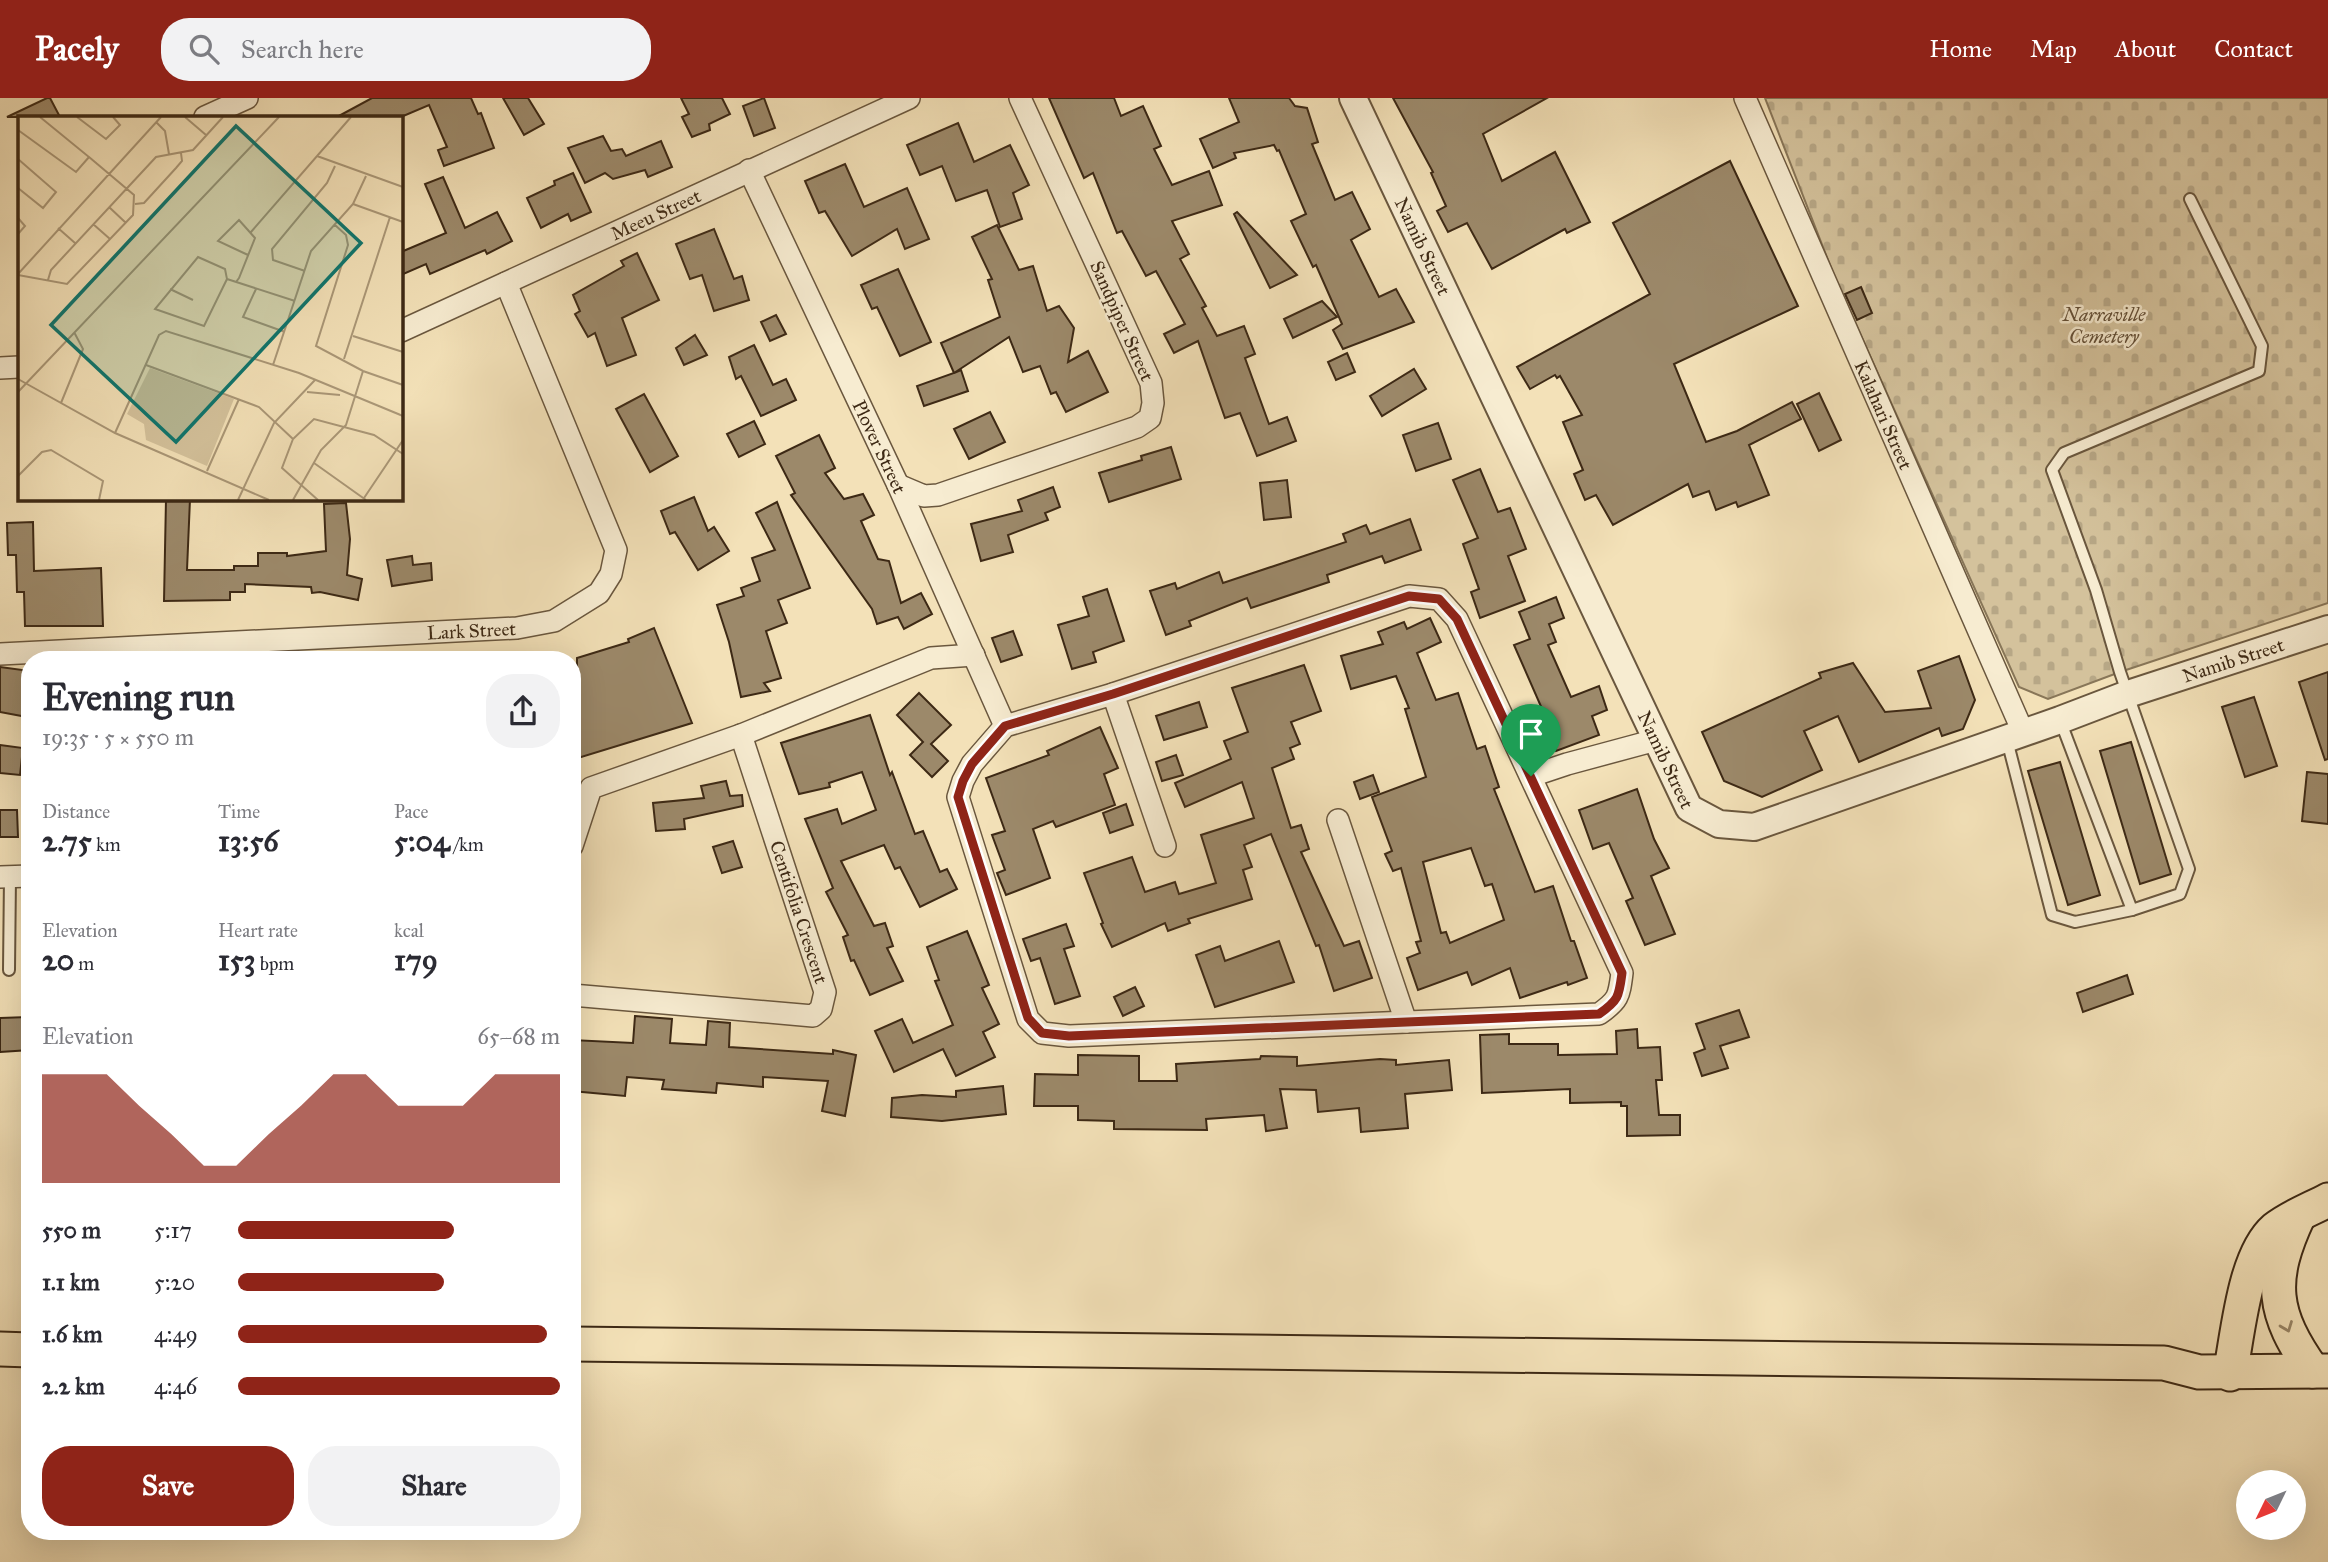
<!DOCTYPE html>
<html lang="en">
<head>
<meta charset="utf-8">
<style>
	:root { --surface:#fff; --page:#f2f2f3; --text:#2b2b33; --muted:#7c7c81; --accent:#8f2418 }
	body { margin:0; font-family:"IM FELL Great Primer",serif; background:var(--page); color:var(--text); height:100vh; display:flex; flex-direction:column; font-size:26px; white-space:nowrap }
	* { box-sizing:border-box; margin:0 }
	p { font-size:23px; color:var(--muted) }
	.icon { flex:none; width:38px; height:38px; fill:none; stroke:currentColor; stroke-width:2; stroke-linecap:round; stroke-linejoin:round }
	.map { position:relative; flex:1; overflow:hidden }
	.panel { position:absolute; left:21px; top:553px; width:560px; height:889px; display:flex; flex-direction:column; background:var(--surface); border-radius:28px; box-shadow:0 7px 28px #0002 }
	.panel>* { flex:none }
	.needle { width:46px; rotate:227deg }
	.buttons { position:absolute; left:2236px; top:1372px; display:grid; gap:14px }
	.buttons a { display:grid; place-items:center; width:70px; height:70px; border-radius:50%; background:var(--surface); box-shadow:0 7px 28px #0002; font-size:35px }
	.pin { position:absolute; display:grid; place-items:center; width:60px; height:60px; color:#fff; margin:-72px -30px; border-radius:50% 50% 50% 0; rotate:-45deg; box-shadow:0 0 7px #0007 }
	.pin .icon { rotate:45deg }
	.round { display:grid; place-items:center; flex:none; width:74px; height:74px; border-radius:28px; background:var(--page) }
	.overview { display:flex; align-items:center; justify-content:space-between; height:119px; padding:0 21px }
	h1 { font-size:38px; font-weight:700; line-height:52px }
	.stats { display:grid; grid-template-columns:repeat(3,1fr); gap:10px; height:119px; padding:7px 21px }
	.stats div { display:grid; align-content:center }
	.stats b { font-size:30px; font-weight:700 }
	.stats small { font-size:19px; font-weight:400 }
	.stats p { font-size:19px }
	.chart { height:196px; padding:14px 21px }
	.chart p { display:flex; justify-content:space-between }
	.chart svg { width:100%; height:126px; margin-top:7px; fill:var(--accent); opacity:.7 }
	.action { display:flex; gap:14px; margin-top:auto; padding:14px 21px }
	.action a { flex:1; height:80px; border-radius:28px; background:var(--accent); color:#fff; font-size:28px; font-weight:700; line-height:80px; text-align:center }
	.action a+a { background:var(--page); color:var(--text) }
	ul { padding:0 21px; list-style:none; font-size:23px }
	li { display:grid; grid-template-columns:112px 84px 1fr; align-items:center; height:52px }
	li i { height:18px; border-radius:9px; background:var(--accent) }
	header { display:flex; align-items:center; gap:42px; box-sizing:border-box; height:98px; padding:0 35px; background:var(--accent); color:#fff }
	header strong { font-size:33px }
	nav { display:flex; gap:38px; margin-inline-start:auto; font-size:24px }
	.search { width:490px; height:63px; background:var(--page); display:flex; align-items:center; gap:18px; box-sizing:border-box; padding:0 24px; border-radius:28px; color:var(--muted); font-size:26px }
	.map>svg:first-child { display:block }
	.cemetery { fill:url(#cemetery-stones); stroke:#887658; stroke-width:2 }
	.building { fill:#9c896a; stroke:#3d2915; stroke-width:2; fill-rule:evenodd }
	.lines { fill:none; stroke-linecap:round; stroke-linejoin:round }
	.service-casing { stroke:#6a573e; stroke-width:14 }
	.minor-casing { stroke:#6a573e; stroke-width:24 }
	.tertiary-casing { stroke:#6a573e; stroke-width:30 }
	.trunk-casing { stroke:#3d2915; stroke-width:37 }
	.service { stroke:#f7ecd1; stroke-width:10 }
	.minor { stroke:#f7ecd1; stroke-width:21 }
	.tertiary { stroke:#f7ecd1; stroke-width:26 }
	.trunk { stroke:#f3e1b8; stroke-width:33 }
	.oneway { stroke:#988566 }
	.route-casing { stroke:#fff; stroke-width:14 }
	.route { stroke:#8f2418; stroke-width:9 }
	.labels { text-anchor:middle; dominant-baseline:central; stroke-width:5; stroke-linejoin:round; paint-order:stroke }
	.street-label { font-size:19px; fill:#3d2915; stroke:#f7ecd1 }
	.park-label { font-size:19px; font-style:italic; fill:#634f37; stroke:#f7ecd1 }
	.inset-road { fill:none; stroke:#aa9777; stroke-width:2 }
	.view { fill:#0f766e; fill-opacity:0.15; stroke:#0f766e; stroke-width:3.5 }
	.inset-edge { fill:none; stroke:#3d2915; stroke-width:3.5 }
</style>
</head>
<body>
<header>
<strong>Pacely</strong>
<div class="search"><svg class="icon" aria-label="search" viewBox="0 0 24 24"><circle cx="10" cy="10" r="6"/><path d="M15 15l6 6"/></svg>Search here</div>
<nav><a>Home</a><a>Map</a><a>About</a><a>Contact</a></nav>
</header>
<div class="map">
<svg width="2328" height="1464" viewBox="0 0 2328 1464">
	<defs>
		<pattern id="cemetery-stones" width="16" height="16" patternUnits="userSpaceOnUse" patternTransform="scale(1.75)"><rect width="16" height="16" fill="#d4c29c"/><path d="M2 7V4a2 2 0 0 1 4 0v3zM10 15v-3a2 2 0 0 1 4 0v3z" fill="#b7a786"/></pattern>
	</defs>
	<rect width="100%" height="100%" fill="#f3e1b8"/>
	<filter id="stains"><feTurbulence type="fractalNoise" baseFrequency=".00286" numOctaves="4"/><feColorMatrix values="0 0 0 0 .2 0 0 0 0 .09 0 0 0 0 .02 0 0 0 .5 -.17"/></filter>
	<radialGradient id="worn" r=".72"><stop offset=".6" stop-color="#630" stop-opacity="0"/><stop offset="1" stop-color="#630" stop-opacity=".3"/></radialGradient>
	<path class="cemetery" d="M1765 0H2328V505L2120 574 2048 601 2019 589 1835 180Z"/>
	<g class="building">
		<path d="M47 0H50L60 19H7Z"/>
		<path d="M372 0H471L478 16 481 15 494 50 444 68 438 52 447 49 429 7 401 19H337Z"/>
		<path d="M503 0H528L544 26 524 37Z"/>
		<path d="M681 0H722L730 16 709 26 710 32 692 39 682 19 689 16Z"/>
		<path d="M764 0 775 30 754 38 743 8Z"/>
		<path d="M1049 0H1114L1121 18 1143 8 1161 48 1154 51 1172 87 1209 73 1222 107 1172 123 1189 156 1180 161 1206 208 1202 210 1217 238 1244 228 1255 256 1245 260 1269 326 1287 319 1296 343 1257 358 1240 315 1225 320 1198 243 1174 255 1164 236 1185 226 1156 173 1146 178 1122 133 1117 135 1093 75 1084 80Z"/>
		<path d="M1229 0H1289L1295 8 1307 10 1318 44 1312 46 1335 102 1352 94 1370 131 1351 142 1379 199 1396 191 1414 224 1343 251 1333 232 1342 226 1316 167 1313 169 1291 123 1306 116 1279 52 1277 53 1274 47 1234 55 1236 60 1213 70 1200 41 1239 24Z"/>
		<path d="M1393 0H1547L1483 36 1502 83 1555 54 1590 124 1567 135 1565 131 1492 171 1467 125 1448 134 1437 113 1446 108 1431 75 1433 74Z"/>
		<path d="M958 25 974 64 1010 47 1029 87 1013 95 1022 121 1000 129 987 92 956 103 942 68 920 77 907 47Z"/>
		<path d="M603 38 611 53 622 51 626 58 661 43 672 69 648 79 645 72 613 81 605 75 585 85 568 50Z"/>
		<path d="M1730 63 1798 208 1674 266 1706 344 1737 333 1792 304 1801 321 1749 347 1769 397 1738 409 1736 404 1716 412 1709 393 1693 399 1688 386 1613 427 1596 397 1585 402 1574 376 1583 372 1563 324 1582 317 1560 278 1557 280 1555 277 1530 291 1517 269 1650 196 1613 125Z"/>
		<path d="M845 66 864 109 907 90 929 141 905 151 897 131 852 158 825 113 819 115 805 83Z"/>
		<path d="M573 75 591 114 571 123 568 116 541 130 527 100 555 87 554 83Z"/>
		<path d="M443 79 465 130 497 114 512 143 487 156 485 152 430 176 426 166 401 177V154L446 135 425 86Z"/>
		<path d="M1237 114 1297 177 1270 190 1234 116Z"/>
		<path d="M997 127 1019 172 1033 168 1047 213 1059 208 1074 230 1068 264 1088 253 1108 294 1066 314 1056 294 1051 296 1040 268 1023 274 1009 239 954 275 961 272 968 293 924 308 917 288 954 275 941 245 1000 219 988 182 992 181 972 139Z"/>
		<path d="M714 131 734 181 742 178 749 202 714 213 702 177 690 181 676 146Z"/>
		<path d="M637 155 659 202 622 220 636 257 607 268 595 235 588 239 575 216 580 213 573 197 624 168 621 163Z"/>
		<path d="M898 171 931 244 900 258 877 209 872 211 861 187Z"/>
		<path d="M1861 189 1872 215 1857 222 1845 196Z"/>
		<path d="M1322 203 1337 219 1293 240 1284 221Z"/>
		<path d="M776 217 786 236 770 243 761 224Z"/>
		<path d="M695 237 707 257 684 267 676 250Z"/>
		<path d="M754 247 773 287 786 281 796 302 761 318 741 278 736 281 729 259Z"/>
		<path d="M1347 255 1355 274 1336 282 1328 264Z"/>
		<path d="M1414 271 1426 291 1382 318 1370 298Z"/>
		<path d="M1819 295 1841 342 1819 353 1797 306Z"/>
		<path d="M644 296 678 358 650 374 616 311Z"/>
		<path d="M990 314 1005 344 969 361 954 331Z"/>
		<path d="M754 323 765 346 739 359 727 336Z"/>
		<path d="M1438 325 1451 361 1416 373 1403 337Z"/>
		<path d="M819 337 835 370 825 375 844 401 863 396 874 417 861 423 878 461 889 463 901 505 921 495 932 516 904 531 898 519 877 526 872 511 791 397 795 395 776 358Z"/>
		<path d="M1171 349 1181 381 1109 404 1099 375 1142 362 1141 358Z"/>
		<path d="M1480 371 1498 414 1510 410 1526 451 1508 458 1525 503 1480 520 1471 494 1479 491 1463 446 1478 440 1453 382Z"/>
		<path d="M1287 382 1291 419 1264 422 1260 385Z"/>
		<path d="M1053 389 1060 409 1045 415 1048 422 1008 437 1013 454 981 463 971 426 1022 413 1018 402Z"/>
		<path d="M694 399 708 433 714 429 729 453 698 472 675 434 670 436 661 413Z"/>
		<path d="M166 401H190L187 472H234V468H258V455H287V458L326 453 324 406 346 405 350 441 347 477 362 481 358 502 320 494 312 495 311 489 245 486V494H230V502L164 503Z"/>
		<path d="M777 404 810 490 778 502 787 525 766 533 781 580 764 585 770 593 741 599 729 544 717 507 744 498 741 490 760 483 752 460 775 452 756 415Z"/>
		<path d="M1410 421 1421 452 1385 465 1382 458 1327 477 1329 484 1251 510 1247 500 1189 523 1191 528 1166 537 1150 493 1175 485 1177 491 1219 474 1223 485 1346 444 1343 436 1366 427 1370 436Z"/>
		<path d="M33 424 34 473 101 470 103 528H25L24 494H17L16 457H8L7 425Z"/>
		<path d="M412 458 413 467 431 465 432 482 392 488 387 462Z"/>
		<path d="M1107 491 1124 543 1093 554 1096 564 1072 571 1058 527 1089 518 1083 499Z"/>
		<path d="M1556 499 1564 520 1549 526 1556 544 1548 547 1571 599 1599 588 1607 612 1592 618 1599 637 1556 653 1547 630 1550 629 1514 547 1530 541 1519 514Z"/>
		<path d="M1430 520 1441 544 1417 555 1436 602 1458 595 1477 651 1485 648 1499 689 1494 691 1535 794 1553 788 1571 843H1574L1587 880 1568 887 1567 884 1520 900 1510 870 1472 887 1467 874 1418 892 1407 860 1420 855 1416 844 1421 843 1401 770 1393 773 1385 756 1392 753 1372 699 1426 679 1405 611 1409 610 1396 578 1351 591 1341 558 1383 546 1378 534 1404 524 1407 531ZM1471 750 1485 788 1492 786 1504 822 1450 845 1446 834 1441 835 1423 764Z"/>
		<path d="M654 530 692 625 578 660 572 623V610L577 602V560L629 544 628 541Z"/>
		<path d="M1013 533 1022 557 1001 564 992 540Z"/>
		<path d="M1959 558 1975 602 1963 631 1942 638 1939 630 1859 664 1838 618 1804 633 1822 672 1762 699 1724 683 1702 634 1821 580 1819 575 1853 565 1885 614 1931 610 1918 573Z"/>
		<path d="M1304 567 1321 613 1291 624 1300 646 1290 650 1294 661 1272 670 1291 730 1301 727 1309 751 1301 754 1344 848 1359 843 1372 880 1334 893 1319 847 1316 848 1271 736 1244 747 1252 769 1243 772 1252 801 1188 821 1190 825 1168 833 1165 825 1112 849 1101 826 1103 825 1084 775 1132 759 1145 794 1175 784 1179 796 1216 785 1201 737 1254 720 1242 684 1185 709 1175 685 1231 661 1224 643 1248 634 1232 590Z"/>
		<path d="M0 569 30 573 27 619 0 614Z"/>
		<path d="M2328 574V661L2325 662 2299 584Z"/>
		<path d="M919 595 951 627 931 646 948 663 932 679 910 657 923 644 897 617Z"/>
		<path d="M2254 599 2277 668 2245 679 2222 609Z"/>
		<path d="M1199 604 1207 629 1164 642 1156 618Z"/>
		<path d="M870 617 890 677 892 674 915 736 923 733 940 774 947 771 957 791 920 809 900 769 895 771 884 747 841 763 874 828 885 825 893 848 887 850 903 883 870 897 854 862 851 863 843 839 848 837 826 794 833 790 805 721 837 711 842 726 876 712 862 674 829 685 830 689 799 696 781 645Z"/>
		<path d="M1100 629 1118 670 1104 676 1115 707 1056 729 1053 723 1033 731 1050 780 1006 797 997 775 1005 772 992 737 1005 733 986 680 1049 657 1047 653Z"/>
		<path d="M2131 644 2171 776 2140 786 2100 653Z"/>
		<path d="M0 647 23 650 20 677 0 675Z"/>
		<path d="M1176 657 1183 677 1162 683 1156 664Z"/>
		<path d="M2060 664 2100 797 2068 807 2028 673Z"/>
		<path d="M2307 674 2328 676V726L2302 723Z"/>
		<path d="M1373 677 1379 694 1360 701 1354 684Z"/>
		<path d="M726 683 730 698 742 697 743 708 684 721 685 731 656 733 653 705 704 700 701 688Z"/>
		<path d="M1637 691 1654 741 1669 770 1651 778 1675 836 1645 847 1626 803 1633 800 1609 745 1593 751 1579 712Z"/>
		<path d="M1126 706 1133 727 1110 735 1103 715Z"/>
		<path d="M0 712H17L18 739H0Z"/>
		<path d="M733 743 742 769 722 775 713 749Z"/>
		<path d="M1066 826 1074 848 1064 851 1080 898 1055 906 1040 860 1031 863 1023 841Z"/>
		<path d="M967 833 989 887 982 890 999 926 983 934 995 959 956 978 943 951 894 974 875 933 902 921 913 945 953 927 935 883 939 882 927 849Z"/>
		<path d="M1279 843 1294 884 1215 909 1196 857 1220 848 1225 863Z"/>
		<path d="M2127 877 2133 896 2083 914 2077 895Z"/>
		<path d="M1135 889 1144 908 1123 918 1114 899Z"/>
		<path d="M1739 912 1749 939 1720 948 1728 970 1702 978 1694 955 1705 951 1696 926Z"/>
		<path d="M635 918 672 921 670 945 706 947 708 923 730 925 729 949 833 956V952L856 957 845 1018 822 1013 828 983 763 979V989L717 985 716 995 662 991 664 982 627 979 625 998 572 993V942L633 945Z"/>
		<path d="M28 919 30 952 0 954V920Z"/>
		<path d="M1637 931 1638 950 1660 949 1662 982H1656L1659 1017H1680V1037L1627 1038V1008H1621V1004L1570 1005V991L1482 995 1480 937 1509 936V946H1558V957L1617 956 1616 933Z"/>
		<path d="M1078 957 1139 958V983H1177L1176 966 1260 961 1261 958 1297 959V968L1380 961 1396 962V967L1449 962 1452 992 1405 996 1408 1030 1361 1034 1359 1010 1318 1014 1316 992 1280 991 1287 1030 1266 1033 1264 1017 1206 1021 1207 1032 1114 1031V1023L1078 1022V1008H1034L1035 976 1078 977Z"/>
		<path d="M1003 988 1006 1016 942 1023 891 1019 892 1000 922 997 956 999V993Z"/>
	</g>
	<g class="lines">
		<defs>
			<g id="service">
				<path d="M2060 622 2132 812"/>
				<path d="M2007 642 2052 817 2075 824 2132 812 2180 796 2189 771 2120 574 2096 492 2052 372 2064 355 2259 273 2262 248 2190 101"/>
				<path d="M9 872 10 779"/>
			</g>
			<g id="minor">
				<path id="s1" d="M1745 0 2023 634"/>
				<path d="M205 19 247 0"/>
				<path id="s2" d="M749 72 898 387 1005 628"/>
				<path id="s3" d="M401 233 909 0"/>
				<path d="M0 270 19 269"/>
				<path d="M898 387 924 398 938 397 1137 329 1150 320 1153 305 1151 285 1020 0"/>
				<path d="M1409 498 1439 501 1457 521 1622 875C1619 898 1619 902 1599 916L1069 938 1042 935 1028 921 958 699 963 683 972 666 1005 628 1113 596Z"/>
				<path id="s4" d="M0 556 517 530 554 523 599 495 611 476 616 452 506 185"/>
				<path d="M1113 596 1165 748"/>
				<path d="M1531 678 1567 666 1656 642"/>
				<path d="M1338 722 1406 924"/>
				<path d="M572 748 591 690 741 637 931 560 974 557"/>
				<path d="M0 779 30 778"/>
				<path d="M572 897 813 918 821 911 825 894 741 637"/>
			</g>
			<g id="tertiary">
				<path id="s5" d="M1353 0 1689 710 1719 726 1754 729 2060 622 2128 596 2328 531"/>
			</g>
			<g id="trunk">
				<path d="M2299 1117C2268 1183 2272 1215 2313 1273"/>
				<path d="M572 1246 2164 1265 2199 1274 2328 1273"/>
				<path d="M0 1251 30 1252"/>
				<path d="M2230 1276C2238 1236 2244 1158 2275 1131 2290 1119 2311 1111 2328 1102"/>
			</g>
		</defs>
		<use href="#service" class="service-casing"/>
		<use href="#minor" class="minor-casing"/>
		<use href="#tertiary" class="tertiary-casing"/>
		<use href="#trunk" class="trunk-casing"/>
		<use href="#service" class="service"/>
		<use href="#minor" class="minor"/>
		<use href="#tertiary" class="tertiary"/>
		<use href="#trunk" class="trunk"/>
	</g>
	<defs><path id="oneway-chevron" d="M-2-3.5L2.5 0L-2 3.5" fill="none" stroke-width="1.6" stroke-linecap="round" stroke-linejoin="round" transform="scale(1.75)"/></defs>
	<use class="oneway" href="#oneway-chevron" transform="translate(2287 1229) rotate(69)"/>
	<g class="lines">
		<defs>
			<path id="route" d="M1409 498 1439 501 1457 521 1622 875C1619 898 1619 902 1599 916L1069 938 1042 935 1028 920 958 699 963 683 972 666 1005 628 1113 596Z"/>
		</defs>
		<use href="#route" class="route-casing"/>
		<use href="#route" class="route"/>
	</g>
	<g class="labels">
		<g class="street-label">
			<text stroke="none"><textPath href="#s3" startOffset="280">Meeu Street</textPath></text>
			<text stroke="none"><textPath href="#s5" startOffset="164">Namib Street</textPath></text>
			<text transform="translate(1122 223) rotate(66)">Sandpiper Street</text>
			<text stroke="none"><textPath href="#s1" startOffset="346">Kalahari Street</textPath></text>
			<text stroke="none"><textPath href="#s2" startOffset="306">Plover Street</textPath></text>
			<text stroke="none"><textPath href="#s4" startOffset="472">Lark Street</textPath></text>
			<text stroke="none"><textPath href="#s5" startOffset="1362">Namib Street</textPath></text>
			<text stroke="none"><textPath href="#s5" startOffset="732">Namib Street</textPath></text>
			<text transform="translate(799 814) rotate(72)">Centifolia Crescent</text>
		</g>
		<g class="park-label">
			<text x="2104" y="216">Narraville<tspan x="2104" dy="22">Cemetery</tspan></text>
		</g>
	</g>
	<g transform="translate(18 18)">
		<rect width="385" height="385" fill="#f3e1b8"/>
		<path d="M132 252 216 283 189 350 128 324 126 308 109 298Z" fill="#d4c29c"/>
		<path class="inset-road" d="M59 1 88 23 102 9 95 1M167 1 188 19M138 6 147 15 151 38M0 14 58 56 71 41 22 1M299 40 385 71M0 43 38 76 25 92 0 72M117 88 126 87 158 52 164 45 163 37M335 88 385 106M91 91 108 107M0 102 7 110 0 118M75 108 92 123M317 109 328 119 330 129 298 230 345 255 385 269M40 112 57 127M233 116 333 1M180 141 207 153 209 163 186 210 137 193ZM287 155 255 144 254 133 309 67 317 50M0 158 143 1M0 159 49 168 115 99 116 79 71 41M209 163 277 185M30 164 33 154 138 41 175 34 205 1M218 166 221 162 237 122 221 104 200 125 230 139M152 173 175 184M238 173 225 201 267 216M335 220 385 236M326 243 372 101M128 249 241 291 275 323M255 249 293 135 335 88 348 60M0 263 97 317 251 384M0 276 261 1M289 276 322 279M43 287 65 233 56 216M97 317 141 219 148 215 281 257 385 300M296 347 348 384M189 355 221 283M0 360 24 336 33 334 85 365 81 384M346 382 385 324M220 384 256 307 297 264M275 384 303 334 328 309 345 255M300 384 264 352 275 323 296 303 356 319 385 338"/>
		<path class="view" d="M218 10 343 127 158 326 33 209Z"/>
		<rect width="385" height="385" class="inset-edge"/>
	</g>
	<rect width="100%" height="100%" filter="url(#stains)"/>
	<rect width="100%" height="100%" fill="url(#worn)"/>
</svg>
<div class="buttons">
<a><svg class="needle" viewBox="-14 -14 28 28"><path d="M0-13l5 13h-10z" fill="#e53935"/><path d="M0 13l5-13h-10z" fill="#7c7c81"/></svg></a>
</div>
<div class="pin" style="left:1531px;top:678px;background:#1e9e55"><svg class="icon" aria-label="arrive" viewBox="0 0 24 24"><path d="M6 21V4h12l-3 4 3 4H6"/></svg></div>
<section class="panel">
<div class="overview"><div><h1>Evening run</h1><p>19:35 · 5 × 550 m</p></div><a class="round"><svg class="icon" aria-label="share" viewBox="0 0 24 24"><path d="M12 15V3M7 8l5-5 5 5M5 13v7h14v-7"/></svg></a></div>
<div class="stats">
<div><p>Distance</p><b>2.75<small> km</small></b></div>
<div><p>Time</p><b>13:56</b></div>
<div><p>Pace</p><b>5:04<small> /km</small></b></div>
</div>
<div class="stats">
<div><p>Elevation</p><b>20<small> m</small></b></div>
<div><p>Heart rate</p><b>153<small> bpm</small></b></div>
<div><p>kcal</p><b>179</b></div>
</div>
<div class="chart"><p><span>Elevation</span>65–68 m</p>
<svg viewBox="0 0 160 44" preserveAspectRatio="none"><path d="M0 44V6L10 6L20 6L30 17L40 27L50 38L60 38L70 27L80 17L90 6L100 6L110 17L120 17L130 17L140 6L150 6L160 6V44z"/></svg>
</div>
<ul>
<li><b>550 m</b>5:17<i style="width:67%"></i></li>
<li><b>1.1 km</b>5:20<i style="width:64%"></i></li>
<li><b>1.6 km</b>4:49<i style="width:96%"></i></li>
<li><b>2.2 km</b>4:46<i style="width:100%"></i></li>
</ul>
<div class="action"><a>Save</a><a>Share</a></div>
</section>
</div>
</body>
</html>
